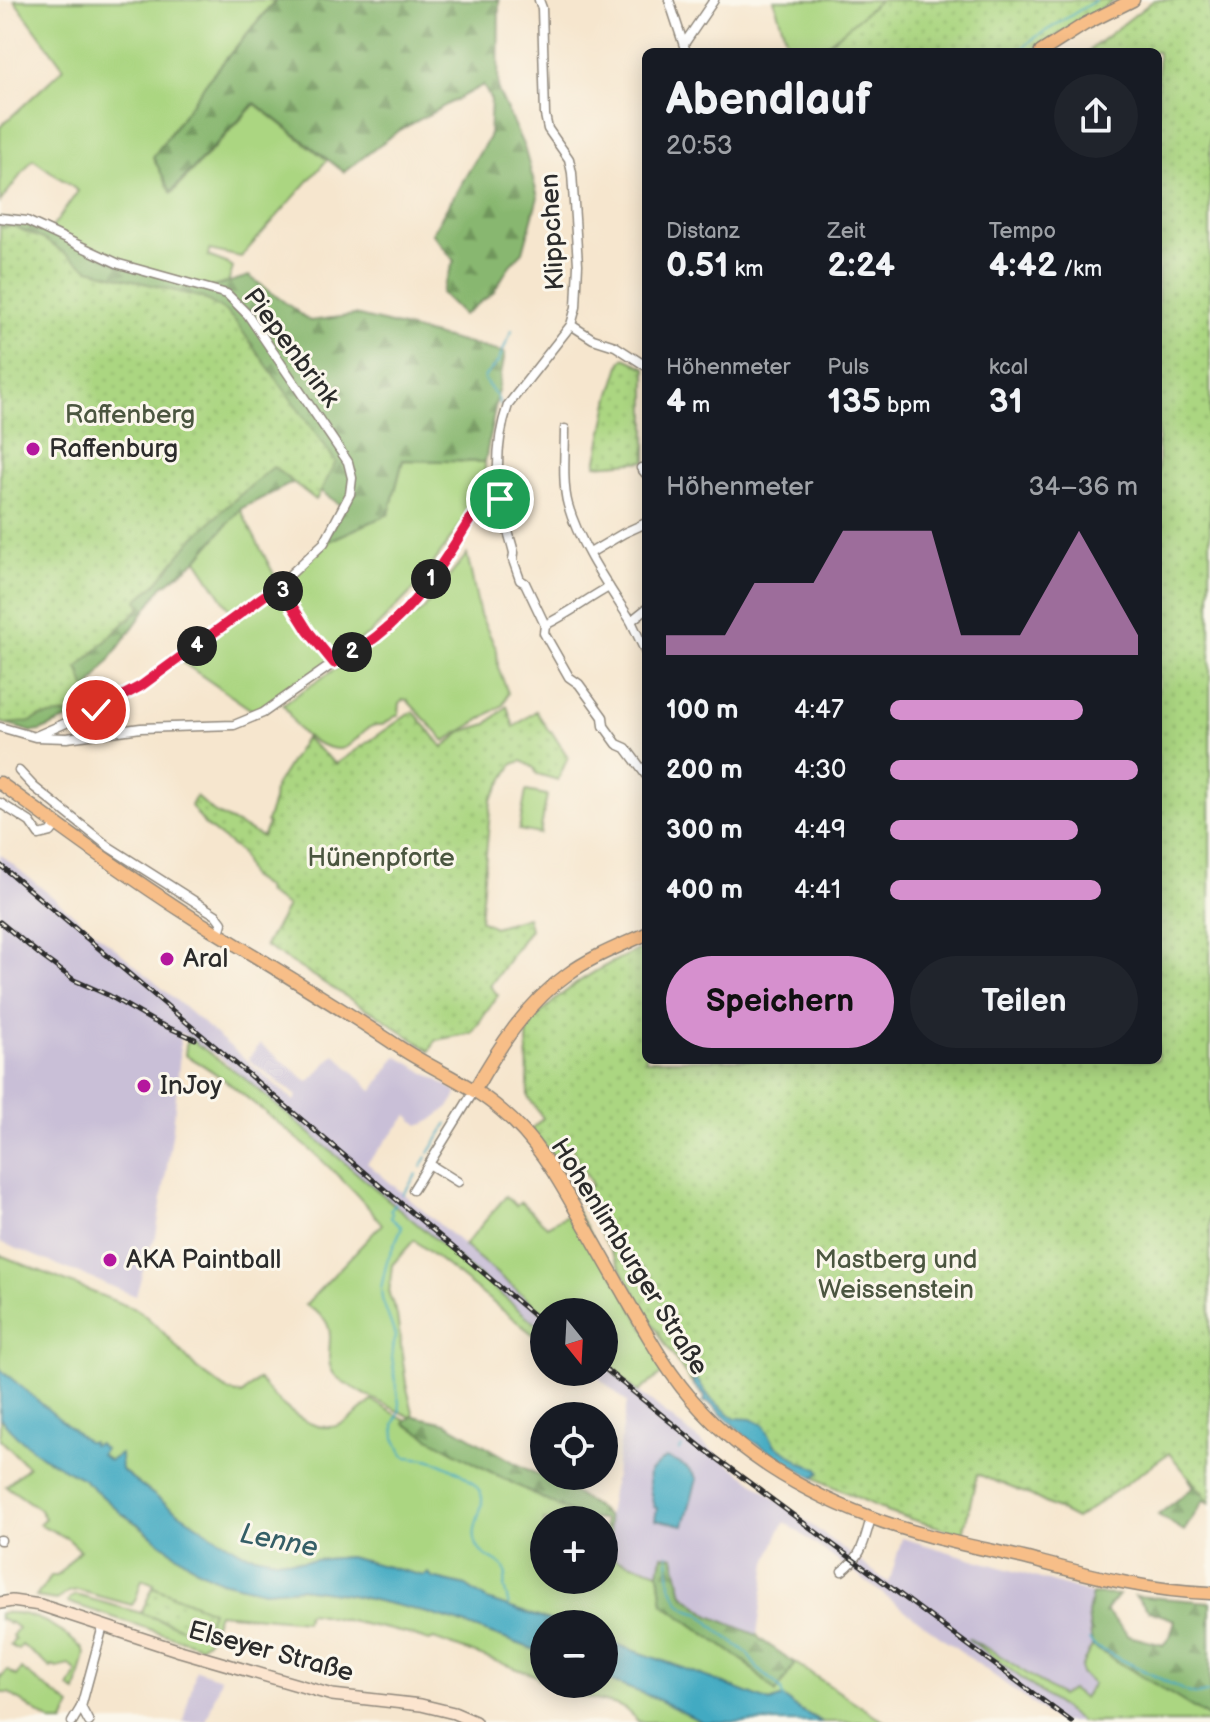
<!DOCTYPE html>
<html lang="de">
<head>
<meta charset="utf-8">
<style>
	:root { --surface:#171b24; --page:#20242c; --text:#f1f3f6; --muted:#9ea1a6; --accent:#d690ce }
	body { margin:0; font-family:"Balsamiq Sans",sans-serif; background:var(--page); color:var(--text); height:100vh; display:flex; flex-direction:column; font-size:30px; white-space:nowrap }
	* { box-sizing:border-box; margin:0 }
	p { font-size:26px; color:var(--muted) }
	.icon { flex:none; width:44px; height:44px; fill:none; stroke:currentColor; stroke-width:2; stroke-linecap:round; stroke-linejoin:round }
	.map { position:relative; flex:1; overflow:hidden }
	.panel { position:absolute; left:642px; top:48px; width:520px; height:1016px; display:flex; flex-direction:column; background:var(--surface); border-radius:12px; box-shadow:0 4px 20px #0003 }
	.panel>* { flex:none }
	.needle { width:52px; rotate:162deg }
	.controls { position:absolute; left:530px; top:1298px; display:grid; gap:16px }
	.controls a { display:grid; place-items:center; width:88px; height:88px; border-radius:50%; background:var(--surface); box-shadow:0 4px 20px #0003; font-size:40px }
	.pin { position:absolute; display:grid; place-items:center; width:68px; height:68px; color:#fff; margin:-34px; border:4px solid #fff; border-radius:50%; box-shadow:0 2px 8px #0007 }
	.km { position:absolute; width:40px; height:40px; margin:-20px; border-radius:50%; background:#222; color:#fff; font-size:22px; line-height:40px; text-align:center }
	.round { display:grid; place-items:center; flex:none; width:84px; height:84px; border-radius:42px; background:var(--page) }
	.overview { display:flex; align-items:center; justify-content:space-between; height:136px; padding:0 24px }
	h1 { font-size:44px; font-weight:600; line-height:60px }
	.stats { display:grid; grid-template-columns:repeat(3,1fr); gap:12px; height:136px; padding:8px 24px }
	.stats div { display:grid; align-content:center }
	.stats b { font-size:34px; font-weight:600 }
	.stats small { font-size:22px; font-weight:400 }
	.stats p { font-size:22px }
	.chart { height:224px; padding:16px 24px }
	.chart p { display:flex; justify-content:space-between }
	.chart svg { width:100%; height:144px; margin-top:8px; fill:var(--accent); opacity:.7 }
	.cta { display:flex; gap:16px; margin-top:auto; padding:16px 24px }
	.cta a { flex:1; height:92px; border-radius:48px; background:var(--accent); color:#111; font-size:32px; font-weight:600; line-height:92px; text-align:center }
	.cta a+a { background:var(--page); color:var(--text) }
	ul { padding:0 24px; list-style:none; font-size:26px }
	li { display:grid; grid-template-columns:128px 96px 1fr; align-items:center; height:60px }
	li i { height:20px; border-radius:10px; background:var(--accent) }
	.map>svg:first-child { display:block }
	.industrial { fill:#c9bfd7 }
	.green { fill:#abd681; stroke:#6b8056; stroke-width:2 }
	.forest { fill:url(#forest-firs); stroke:#5a714d; stroke-width:2 }
	.park { fill:url(#park-dots); stroke:#6b8056; stroke-width:2 }
	.water { fill:#43aac2; stroke:#376a76; stroke-width:2 }
	.lines { fill:none; stroke-linecap:round; stroke-linejoin:round }
	.stream { stroke:#43aac2; stroke-width:2 }
	.minor-casing { stroke:#90887c; stroke-width:11 }
	.secondary-casing { stroke:#90887c; stroke-width:14 }
	.primary-casing { stroke:#90887c; stroke-width:15 }
	.minor { stroke:#fff; stroke-width:8 }
	.secondary { stroke:#fce5cf; stroke-width:11 }
	.primary { stroke:#f7be88; stroke-width:12 }
	.rail-casing { stroke:#2b2b2b; stroke-width:5 }
	.rail { stroke:#fbf7ec; stroke-width:2; stroke-dasharray:6; stroke-linecap:butt }
	.route-casing { stroke:#fff; stroke-width:16 }
	.route { stroke:#e11d48; stroke-width:10 }
	.poi-dot { fill:#b5179e; stroke:#fbf7ec; stroke-width:3 }
	.labels { text-anchor:middle; dominant-baseline:central; stroke-width:6; stroke-linejoin:round; paint-order:stroke }
	.street-label { font-size:26px; fill:#2b2b2b; stroke:#fbf7ec }
	.park-label { font-size:26px; fill:#4b5640; stroke:#fbf7ec }
	.poi-label { font-size:26px; fill:#2b2b2b; stroke:#fbf7ec; text-anchor:start }
	.water-label { font-size:28px; font-style:italic; fill:#355e67; stroke:#fbf7ec }
</style>
</head>
<body>
<div class="map">
<svg width="1210" height="1722" viewBox="0 0 1210 1722">
	<defs>
		<pattern id="forest-firs" width="22" height="20" patternUnits="userSpaceOnUse" patternTransform="scale(2)"><rect width="22" height="20" fill="#88b76f"/><path d="M5 1l3.5 6h-7zM16 11l3.5 6h-7z" fill="#6f955b"/></pattern>
		<pattern id="park-dots" width="8" height="8" patternUnits="userSpaceOnUse" patternTransform="scale(2)"><rect width="8" height="8" fill="#abd681"/><path d="M2 2h.1M6 6h.1" fill="none" stroke="#93b870" stroke-width="1.8" stroke-linecap="round"/></pattern>
	</defs>
	<rect width="100%" height="100%" fill="#fbf7ec"/>
	<filter id="ink" filterUnits="userSpaceOnUse"><feTurbulence type="fractalNoise" baseFrequency=".0125" numOctaves="2"/><feDisplacementMap in="SourceGraphic" scale="16" xChannelSelector="R" yChannelSelector="G"/><feConvolveMatrix kernelMatrix="1 2 1 2 8 2 1 2 1" color-interpolation-filters="sRGB"/></filter>
	<filter id="wash" filterUnits="userSpaceOnUse"><feTurbulence type="fractalNoise" baseFrequency=".006" numOctaves="4" result="noise"/><feDisplacementMap in="SourceGraphic" scale="32" xChannelSelector="R" yChannelSelector="G"/><feGaussianBlur stdDeviation="1.8" result="paint"/><feColorMatrix in="noise" values="0 0 0 0 0 0 0 0 0 0 0 0 0 0 0 0 0 1.4 0 .05"/><feComposite in="paint" operator="in"/></filter>
	<g filter="url(#wash)">
		<rect width="100%" height="100%" fill="#f6e6ce"/>
		<g class="industrial">
			<path d="M0 854 116 949 294 1101 297 1096 248 1059 260 1044 309 1082 335 1054 373 1091 397 1056 456 1091 457 1095 450 1106 432 1120 422 1125H419L408 1115 367 1163 544 1313V1331L220 1057 180 1033V1052L173 1129 156 1236 148 1251 136 1296 0 1242Z"/>
			<path d="M604 1364 721 1458 889 1583 902 1538 1092 1594 1088 1614 1092 1646 1081 1667V1674L1094 1684 1083 1698 1061 1696 996 1653 973 1642 1081 1722H1057L785 1522 778 1534 767 1563 757 1635 710 1616 683 1594 662 1555 659 1572 615 1559 607 1522 627 1402 592 1372H604Z"/>
			<path d="M196 1670 221 1678 206 1722H183Z"/>
		</g>
		<g class="green">
			<path d="M14 0H275L209 79 153 157 172 193 255 104 327 160 241 257 209 250 208 256 226 263 233 268 228 283 210 288 119 264 49 232 78 191 33 159 0 202V127L64 68Z"/>
			<path d="M774 0H883L817 52H790Z"/>
			<path d="M403 460 485 462V470L465 518 420 583 372 632 256 713 179 660 236 619 197 560 240 509 279 584 324 543 389 514Z"/>
			<path d="M467 554 480 615 497 650 498 667 508 693 503 705 445 741 407 700H403L400 703 399 714 382 725C366 722 359 740 346 747 335 754 308 740 300 731 294 724 289 713 283 704L423 610Z"/>
			<path d="M526 791 547 795 540 834 519 830Z"/>
			<path d="M187 1037 243 1077 544 1331V1343L414 1240 392 1265 389 1294 397 1315 406 1384 414 1416 411 1417C396 1410 341 1384 334 1374 322 1358 337 1337 325 1320 320 1313 312 1309 305 1305L382 1224C346 1179 302 1141 256 1105 234 1087 211 1068 185 1055Z"/>
			<path d="M506 1196 516 1206 521 1202 547 1226 576 1210 668 1369 638 1392 604 1364V1312L544 1313 464 1246Z"/>
			<path d="M0 1255 140 1311 162 1331 197 1369 227 1390 242 1395 258 1379C273 1398 304 1429 329 1427 345 1427 360 1411 372 1401L406 1420 405 1424 487 1470 589 1520H544V1580H604V1527L609 1529 615 1559 659 1572 663 1604 745 1662 777 1692 795 1663 885 1722H822L793 1706 786 1699 780 1698 770 1702 683 1668 604 1640V1624H559L487 1600 466 1586 432 1578 428 1573 424 1576 348 1557 302 1561 275 1559 244 1553 211 1534 167 1505 101 1454 104 1449 91 1446 0 1369Z"/>
			<path d="M0 1418 41 1456 83 1479 121 1513 140 1526 158 1541 198 1570 221 1581 264 1591 300 1588 351 1595 417 1610 458 1622 544 1653V1683L534 1675 434 1639 429 1641 405 1633 316 1614 307 1613 305 1621 218 1613 208 1640 200 1646 67 1602 70 1598 76 1595 141 1613 198 1634 204 1632 211 1611 153 1587 154 1584 142 1579 136 1599 132 1605 77 1590 68 1592 57 1600 36 1597 51 1576H57L80 1550 67 1538 39 1524 45 1518 39 1509 6 1486 28 1467 0 1439Z"/>
			<path d="M0 1613C34 1610 58 1627 83 1649L85 1654 76 1692 69 1688 77 1672 69 1665 57 1668 53 1666 51 1668 22 1645 18 1650 10 1645 15 1639 12 1636 18 1628 10 1622 9 1624 1 1618 0 1619Z"/>
			<path d="M967 1638 996 1653 1061 1696 1071 1690 1083 1698 1093 1684 1081 1674V1667L1092 1646 1210 1718V1722H1081Z"/>
			<path d="M21 1669 71 1706 64 1722H51L9 1693H0V1675L2 1677 7 1670 16 1676Z"/>
			<path d="M604 1679 655 1698 702 1722H639L625 1709 617 1705 580 1696 546 1684H604Z"/>
		</g>
		<g class="forest">
			<path d="M276 0H499L498 91 524 147 538 197 523 252 510 265 493 293 463 315 441 293 454 261 432 233 489 137 491 100 483 85 398 131 344 172 255 103 171 192 153 157 209 79Z"/>
			<path d="M0 218 27 221 119 264 210 288 249 276 310 321 355 315 505 353 485 462 403 460 389 514 324 543 343 507 302 478 240 509 197 560 162 587 88 690 94 708 40 731 32 732 0 722Z"/>
			<path d="M414 1416 446 1423 517 1464 578 1495 599 1509 608 1518 609 1529 604 1527V1520C577 1520 553 1503 530 1492 487 1470 445 1448 404 1423L406 1420Z"/>
			<path d="M1210 1464V1503L1204 1500 1184 1531 1158 1515 1194 1487 1189 1479Z"/>
			<path d="M662 1555 674 1557 683 1594 710 1616 757 1635 760 1639 795 1663 776 1693 745 1662 663 1604 659 1572Z"/>
			<path d="M1092 1594 1119 1595 1106 1611 1129 1636 1163 1645 1170 1637 1175 1620 1149 1611 1135 1596 1210 1602V1718L1092 1646 1088 1614Z"/>
		</g>
		<g class="park">
			<path d="M880 0H1116L1029 52H818Z"/>
			<path d="M1154 0H1210V1502L1169 1453 1076 1519 1030 1495 977 1474 963 1534 886 1512 883 1509 819 1480 748 1437 690 1381 665 1344 578 1195 592 1185 571 1146 553 1156 531 1129 543 1118 528 1097 527 1027C564 988 596 967 646 947V1060H1158V52H1087Z"/>
			<path d="M13 226 43 239 89 269 203 298 226 312 235 321 336 462 316 500 273 467 226 507 190 542 156 584 137 600 141 607 78 668 91 703 68 714 40 717 30 722 5 724 0 721V227Z"/>
			<path d="M625 358 646 368V461L596 465 610 397 621 362Z"/>
			<path d="M507 706 514 727 536 711 549 731H551L568 757 558 780 537 774 534 768 522 761 513 764 491 800 480 920 494 927 527 917 530 929 490 986 498 995 472 1033 436 1040 430 1051 374 1012 366 1009 265 946 287 906 267 894 266 888 250 877 240 852 205 825 191 806 196 796 215 813 262 837 268 824 266 822 273 801 274 788 305 738 336 764 413 711 443 747 464 731 487 724Z"/>
			<path d="M153 1587 212 1611 204 1632 198 1634 141 1613Z"/>
		</g>
		<g class="water">
			<path d="M0 1369 87 1442H92V1445L98 1444 104 1449 101 1454 109 1461 120 1454 121 1470 167 1505 211 1534 244 1553 275 1559 302 1561 348 1557 424 1576 429 1573 432 1578 466 1586 487 1600 559 1624H544V1653L458 1622 417 1610 351 1595 300 1588 264 1591 221 1581 198 1570 158 1541 141 1526 121 1513 83 1479 41 1456 17 1436 0 1418Z"/>
			<path d="M693 1378 698 1381 711 1399 731 1415 736 1418 751 1419 764 1425 775 1445 786 1451 801 1463 818 1468 820 1472 814 1478 749 1439 709 1403 704 1402 705 1397 693 1384Z"/>
			<path d="M665 1458C677 1461 690 1468 697 1479L684 1525 655 1520 657 1508 654 1507 653 1503C651 1493 647 1481 649 1472Z"/>
			<path d="M604 1640 683 1668 770 1702 780 1698 786 1699 793 1706 822 1722H702L655 1698 604 1679Z"/>
		</g>
		<g class="lines">
			<g class="stream">
				<path d="M1019 52 1033 39 1096 0"/>
				<path d="M501 406 497 397 484 380 485 376 498 362 512 330"/>
				<path d="M429 1153 448 1123"/>
				<path d="M421 1167 427 1157"/>
				<path d="M403 1194 417 1174"/>
				<path d="M396 1203 390 1210 392 1213 391 1218 402 1227 387 1261 381 1288 382 1299 395 1335 392 1357 400 1410 394 1425 395 1438 403 1455 407 1457C415 1458 423 1458 431 1460 446 1464 484 1483 482 1501 481 1517 468 1532 479 1549 484 1557 496 1560 504 1567L506 1576 504 1587 509 1606"/>
				<path d="M679 1451 682 1447"/>
				<path d="M668 1555 670 1585 681 1604 687 1609 700 1613 717 1630 746 1652 758 1669 775 1683 781 1690 783 1699"/>
				<path d="M1089 1640 1094 1646 1187 1692 1197 1695 1210 1692"/>
			</g>
		</g>
	</g>
	<g filter="url(#ink)">
		<g class="lines">
			<defs>
				<g id="minor">
					<path d="M539 0 542 8 545 115 548 129 569 159 572 173 578 264 576 307 571 325 508 405C498 434 496 468 500 498 502 517 510 535 514 553L513 560 520 580 525 583 545 625 544 633 569 677 579 684 603 717 604 726 617 744 626 748 646 775"/>
					<path d="M669 0 686 52"/>
					<path d="M684 44 714 0"/>
					<path d="M0 218 27 221 119 264 227 294 248 315 348 462 352 478 350 494 324 543 279 585 308 631 334 663"/>
					<path d="M571 325 593 339 615 346 646 366"/>
					<path d="M565 429C565 450 562 485 568 505 579 544 609 587 631 621L646 609"/>
					<path d="M641 468 646 474"/>
					<path d="M590 553 624 533 646 523"/>
					<path d="M631 621 646 653"/>
					<path d="M545 625C568 614 587 599 609 587"/>
					<path d="M0 727 35 737 67 738 141 728 234 725 263 713 334 663 376 637 401 614 424 589 480 504 488 500 500 499"/>
					<path d="M36 736 96 710 141 686 279 585"/>
					<path d="M19 771 34 787 109 847 216 915 222 923 219 933"/>
					<path d="M0 803 30 822 39 835 51 832 57 824"/>
					<path d="M429 1164 458 1182"/>
					<path d="M413 1190 474 1091"/>
					<path d="M0 1540H1"/>
					<path d="M842 1571C863 1556 864 1541 871 1518"/>
					<path d="M72 1722 81 1707"/>
					<path d="M89 1722 81 1707 103 1626"/>
				</g>
				<path id="secondary" d="M0 1603 12 1601 40 1605 180 1651 332 1695 421 1705 454 1713 475 1722"/>
				<g id="primary">
					<path d="M1041 52 1085 24 1133 0"/>
					<path d="M0 783C63 829 127 876 193 918 262 961 332 1002 399 1047 432 1069 473 1085 502 1111 536 1139 557 1177 578 1214 606 1262 633 1312 662 1359 711 1437 785 1485 870 1517 918 1536 973 1546 1024 1558 1086 1574 1146 1591 1210 1593"/>
					<path d="M474 1091C498 1048 527 1003 568 974 591 957 620 946 646 934"/>
				</g>
			</defs>
			<use href="#minor" class="minor-casing"/>
			<use href="#secondary" class="secondary-casing"/>
			<use href="#primary" class="primary-casing"/>
			<use href="#minor" class="minor"/>
			<use href="#secondary" class="secondary"/>
			<use href="#primary" class="primary"/>
			<defs>
				<g id="rail">
					<path d="M0 865 544 1324"/>
					<path d="M0 922 44 958 74 980 108 995 153 1021 195 1039"/>
					<path d="M604 1368 700 1446 1072 1722"/>
				</g>
			</defs>
			<use href="#rail" class="rail-casing"/>
			<use href="#rail" class="rail"/>
		</g>
	</g>
	<g class="lines" filter="url(#ink)">
		<defs>
			<path id="route" d="M96 710 141 686 279 585 308 631 334 663C348 655 363 647 376 637 422 602 450 551 480 504L488 500 500 499"/>
		</defs>
		<use href="#route" class="route-casing"/>
		<use href="#route" class="route"/>
	</g>
	<g class="poi-dot">
		<circle cx="33" cy="449" r="8"/>
		<circle cx="167" cy="959" r="8"/>
		<circle cx="144" cy="1086" r="8"/>
		<circle cx="110" cy="1260" r="8"/>
	</g>
	<g class="labels">
		<g class="street-label">
			<text transform="translate(553 232) rotate(-93)">Klippchen</text>
			<text transform="translate(291 348) rotate(53)">Piepenbrink</text>
			<text transform="translate(629 1257) rotate(58)">Hohenlimburger Straße</text>
			<text transform="translate(271 1652) rotate(15)">Elseyer Straße</text>
		</g>
		<g class="park-label">
			<text x="130" y="415">Raffenberg</text>
			<text x="381" y="858">Hünenpforte</text>
			<text x="896" y="1260">Mastberg und<tspan x="896" dy="30">Weissenstein</tspan></text>
		</g>
		<g class="poi-label">
			<text x="49" y="449">Raffenburg</text>
			<text x="183" y="959">Aral</text>
			<text x="160" y="1086">InJoy</text>
			<text x="126" y="1260">AKA Paintball</text>
		</g>
		<g class="water-label">
			<text transform="translate(279 1541) rotate(11)">Lenne</text>
		</g>
	</g>
</svg>
<div class="controls">
<a><svg class="needle" viewBox="-14 -14 28 28"><path d="M0-13l5 13h-10z" fill="#e53935"/><path d="M0 13l5-13h-10z" fill="#9ea1a6"/></svg></a>
<a><svg class="icon" aria-label="locate" viewBox="0 0 24 24"><circle cx="12" cy="12" r="6"/><path d="M12 2v4M12 18v4M2 12h4M18 12h4"/></svg></a>
<a>+</a>
<a>−</a>
</div>
<div class="pin" style="left:500px;top:499px;background:#1e9e55"><svg class="icon" aria-label="arrive" viewBox="0 0 24 24"><path d="M6 21V4h12l-3 4 3 4H6"/></svg></div>
<div class="pin" style="left:96px;top:710px;background:#d93025"><svg class="icon" aria-label="check" viewBox="0 0 24 24"><path d="M5 12l5 5 9-10"/></svg></div>
<b class="km" style="left:431px;top:579px">1</b>
<b class="km" style="left:352px;top:652px">2</b>
<b class="km" style="left:283px;top:591px">3</b>
<b class="km" style="left:197px;top:646px">4</b>
<section class="panel">
<div class="overview"><div><h1>Abendlauf</h1><p>20:53</p></div><a class="round"><svg class="icon" aria-label="share" viewBox="0 0 24 24"><path d="M12 15V3M7 8l5-5 5 5M5 13v7h14v-7"/></svg></a></div>
<div class="stats">
<div><p>Distanz</p><b>0.51<small> km</small></b></div>
<div><p>Zeit</p><b>2:24</b></div>
<div><p>Tempo</p><b>4:42<small> /km</small></b></div>
</div>
<div class="stats">
<div><p>Höhenmeter</p><b>4<small> m</small></b></div>
<div><p>Puls</p><b>135<small> bpm</small></b></div>
<div><p>kcal</p><b>31</b></div>
</div>
<div class="chart"><p><span>Höhenmeter</span>34–36 m</p>
<svg viewBox="0 0 160 44" preserveAspectRatio="none"><path d="M0 44V38L10 38L20 38L30 22L40 22L50 22L60 6L70 6L80 6L90 6L100 38L110 38L120 38L130 22L140 6L150 22L160 38V44z"/></svg>
</div>
<ul>
<li><b>100 m</b>4:47<i style="width:78%"></i></li>
<li><b>200 m</b>4:30<i style="width:100%"></i></li>
<li><b>300 m</b>4:49<i style="width:76%"></i></li>
<li><b>400 m</b>4:41<i style="width:85%"></i></li>
</ul>
<div class="cta"><a>Speichern</a><a>Teilen</a></div>
</section>
</div>
</body>
</html>
